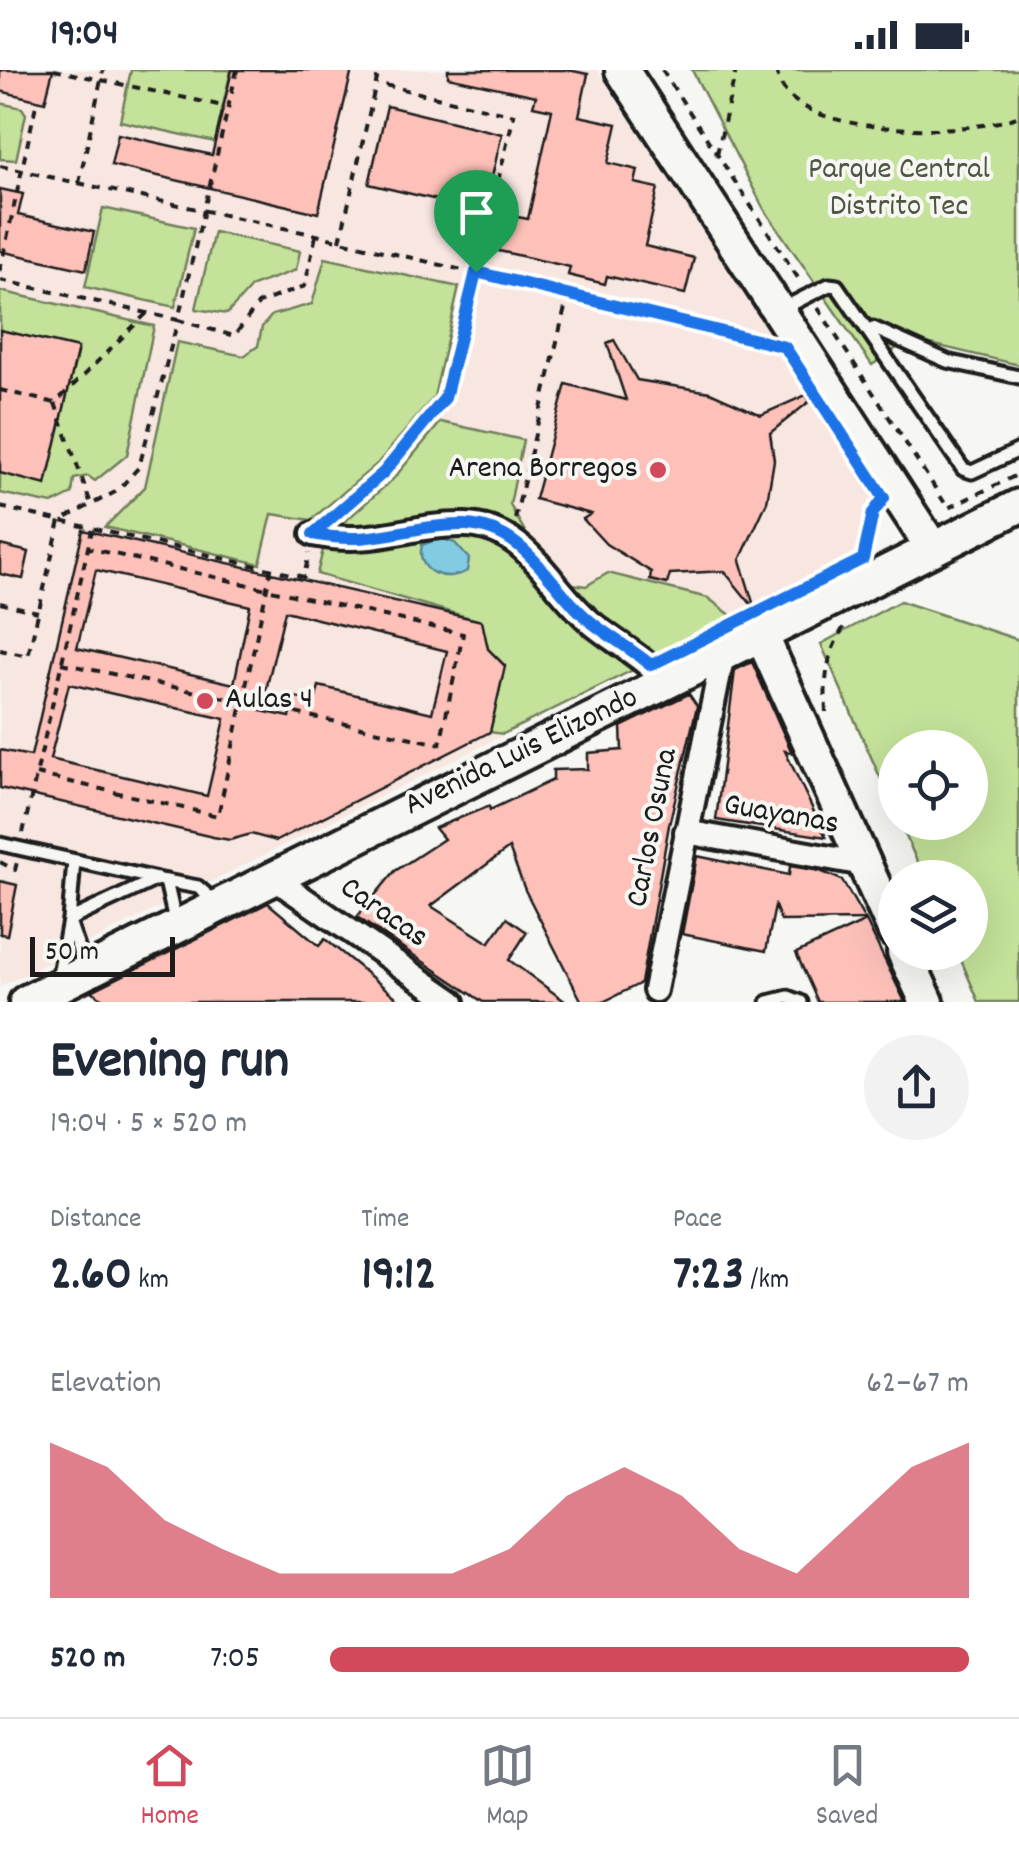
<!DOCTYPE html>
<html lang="en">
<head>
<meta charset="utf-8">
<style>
	:root { --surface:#fff; --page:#f2f2f3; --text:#1f2937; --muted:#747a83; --line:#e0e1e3; --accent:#d1495b }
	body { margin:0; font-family:Dekko,sans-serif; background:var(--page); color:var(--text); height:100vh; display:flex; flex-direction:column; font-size:38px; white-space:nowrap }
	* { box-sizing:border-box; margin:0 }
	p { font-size:32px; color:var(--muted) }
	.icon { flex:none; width:55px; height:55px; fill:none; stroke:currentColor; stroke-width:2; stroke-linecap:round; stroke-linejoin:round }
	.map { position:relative; height:932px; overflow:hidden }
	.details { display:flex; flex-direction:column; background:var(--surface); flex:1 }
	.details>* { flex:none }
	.tools { position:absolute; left:878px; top:660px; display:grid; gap:20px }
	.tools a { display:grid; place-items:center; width:110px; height:110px; border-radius:50%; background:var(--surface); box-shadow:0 10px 40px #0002; font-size:50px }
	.scale { position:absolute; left:30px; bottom:25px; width:145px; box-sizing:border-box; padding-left:10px; border:5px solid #1c1c1c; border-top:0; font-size:28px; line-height:35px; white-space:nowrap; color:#1c1c1c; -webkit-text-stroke:8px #f6f6f2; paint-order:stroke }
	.pin { position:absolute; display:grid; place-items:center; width:85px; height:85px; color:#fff; margin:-102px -42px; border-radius:50% 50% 50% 0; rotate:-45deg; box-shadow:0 0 10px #0007 }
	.pin .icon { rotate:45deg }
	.round { display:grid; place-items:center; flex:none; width:105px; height:105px; border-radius:52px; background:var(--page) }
	.overview { display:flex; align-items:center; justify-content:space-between; height:170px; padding:0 50px }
	h1 { font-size:55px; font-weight:800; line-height:75px }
	.figures { display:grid; grid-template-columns:repeat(3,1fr); gap:15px; height:170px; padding:10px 50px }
	.figures div { display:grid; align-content:center }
	.figures b { font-size:50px; font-weight:800 }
	.figures small { font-size:28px; font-weight:400 }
	.figures p { font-size:28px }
	.chart { height:280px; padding:20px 50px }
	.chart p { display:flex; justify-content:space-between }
	.chart svg { width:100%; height:180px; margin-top:10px; fill:var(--accent); opacity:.7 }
	ul { padding:0 50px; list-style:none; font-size:32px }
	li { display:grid; grid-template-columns:160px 120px 1fr; align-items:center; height:75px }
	li i { height:25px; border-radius:12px; background:var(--accent) }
	.status { display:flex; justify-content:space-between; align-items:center; height:70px; padding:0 50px; background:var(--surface); direction:ltr }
	.status svg { height:28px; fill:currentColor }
	.tab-bar { display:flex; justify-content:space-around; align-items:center; height:140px; border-top:2px solid var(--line); background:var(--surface); font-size:28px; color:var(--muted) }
	.tab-bar a { display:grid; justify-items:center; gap:5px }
	.tab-bar .active { color:var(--accent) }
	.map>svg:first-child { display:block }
	.built { fill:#f8e6e1 }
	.green { fill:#c4e29a; stroke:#707f5b; stroke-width:2.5 }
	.water { fill:#82cce3; stroke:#598693; stroke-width:2.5 }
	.building { fill:#fdc1ba; stroke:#1c1c1c; stroke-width:2.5; fill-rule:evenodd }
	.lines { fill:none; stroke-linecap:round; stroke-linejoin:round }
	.lane-casing { stroke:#1c1c1c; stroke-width:19 }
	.street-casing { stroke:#1c1c1c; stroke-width:30 }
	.secondary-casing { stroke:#1c1c1c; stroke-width:40 }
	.path { stroke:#1c1c1c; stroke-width:4; stroke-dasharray:8 8; stroke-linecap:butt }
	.lane { stroke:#f6f6f2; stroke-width:11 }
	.street { stroke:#f6f6f2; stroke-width:22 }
	.secondary { stroke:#f6f6f2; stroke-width:32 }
	.route-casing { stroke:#fff; stroke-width:20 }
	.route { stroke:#1a73e8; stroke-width:12 }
	.poi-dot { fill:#d1495b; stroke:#f6f6f2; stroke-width:4 }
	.labels { text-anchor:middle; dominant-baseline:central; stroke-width:8; stroke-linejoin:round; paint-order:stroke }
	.park-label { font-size:32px; fill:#4e5742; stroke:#f6f6f2 }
	.poi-label { font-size:32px; fill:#1c1c1c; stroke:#f6f6f2; text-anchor:end }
	.street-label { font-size:32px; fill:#1c1c1c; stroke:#f6f6f2 }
</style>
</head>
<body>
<div class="status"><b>19:04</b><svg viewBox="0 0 49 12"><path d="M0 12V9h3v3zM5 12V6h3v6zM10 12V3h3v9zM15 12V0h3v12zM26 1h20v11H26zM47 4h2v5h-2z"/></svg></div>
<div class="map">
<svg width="1019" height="932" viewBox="0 0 1019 932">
	<rect width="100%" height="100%" fill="#f6f6f2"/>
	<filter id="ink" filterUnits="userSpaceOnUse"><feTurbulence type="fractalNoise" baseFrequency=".01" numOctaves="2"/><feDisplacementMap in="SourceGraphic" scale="20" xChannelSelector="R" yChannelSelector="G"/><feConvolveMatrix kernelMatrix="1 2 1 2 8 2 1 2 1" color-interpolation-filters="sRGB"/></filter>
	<g filter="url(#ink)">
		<path class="built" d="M0 0H597L878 430 867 449 862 486 0 917Z"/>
		<g class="green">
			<path d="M131 0H231L215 72 120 51Z"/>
			<path d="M692 0H1019V295L910 269 872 295 764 139Z"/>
			<path d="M0 33 22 38 26 44 16 90 0 89Z"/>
			<path d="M103 138 194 158 175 237 85 217Z"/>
			<path d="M214 162 300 181 296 200 252 216 227 244 196 239Z"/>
			<path d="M325 188 459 217 434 327 377 394 311 450 272 444 260 494 105 457 145 417 177 272 244 286 258 276 262 257 272 245 312 234Z"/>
			<path d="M0 221 154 256 127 385 95 411 88 406 74 409 72 424 52 434 0 423V403L46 414 78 279 0 260Z"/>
			<path d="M441 352 523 370 510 435 553 511 586 516 608 503 708 528 736 549 503 664 490 662 505 596 488 579 481 551 317 504 326 468 393 409Z"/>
			<path d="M900 531 1019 570V932H979L958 883 970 882V808L924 807 900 753 970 752V678H895V741L821 574Z"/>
		</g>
		<path class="water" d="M440 468 455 473 469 489 467 501C446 513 415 503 422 475Z"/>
		<g class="building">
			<path d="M0 0H53L45 32 0 21Z"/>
			<path d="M232 0H352L318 143 111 95 118 64 212 85Z"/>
			<path d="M448 0H568L588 4 579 46 617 54 608 93 638 100 635 113 658 118 645 176 694 188 685 224 607 206 605 214 568 205 570 197 499 181 507 145 528 149 552 40 533 36 536 26 448 7Z"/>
			<path d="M387 36 502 64 484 141 369 114Z"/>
			<path d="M0 119 23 124 18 145 94 162 86 200 0 181Z"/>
			<path d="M0 260 78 278 46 415 0 403Z"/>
			<path d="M614 270 637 310 710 322 761 345 806 325 810 331 770 363 774 390 767 432 740 490 755 539 724 501 670 504 667 514 650 510 651 502 606 474 583 449 591 444 535 429 566 314 626 330 607 273Z"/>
			<path d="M83 460 482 551 488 579 505 596 490 662 276 771 251 764 230 770 213 767 0 718V680L31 686ZM96 500 250 536 234 614 77 578ZM285 541 447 581 432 643 319 616 315 632 295 627 290 647 261 641ZM69 614 225 649 207 726 50 689Z"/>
			<path d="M0 475 29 482 23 509 0 504Z"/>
			<path d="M752 592 792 683 785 681 826 767 716 750 735 600Z"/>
			<path d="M689 624 697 636 669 755 641 913 603 932H582L525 820 509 778 431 836 489 873 507 848 514 853 527 862 509 890 566 932H483L357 847 395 801 444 769 435 758 489 736 490 740 553 710V700L588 699V683L622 680 621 657Z"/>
			<path d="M697 786 789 805 790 796 820 801 842 810 865 850 781 851 775 836 766 881 682 864Z"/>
			<path d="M0 811 17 815 7 865 0 864Z"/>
			<path d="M268 833 319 876 325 869 402 932H107L92 921Z"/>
			<path d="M866 851 905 932H818L796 883Z"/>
		</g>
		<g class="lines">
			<defs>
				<g id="lane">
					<path d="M780 240 829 215 837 216 963 399 972 402 1019 380"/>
					<path d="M873 258 947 291 1019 307"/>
					<path d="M0 774 157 809"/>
					<path d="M74 791 69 850 157 809 166 811 176 855"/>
					<path d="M166 811 198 817 215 832"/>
					<path d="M70 854 85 898"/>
					<path d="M58 910 69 850"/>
					<path d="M768 932 788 927 801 932"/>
				</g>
				<g id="street">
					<path d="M313 464C377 477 407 454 465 455 528 456 551 521 594 555 619 575 644 588 666 612"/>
					<path d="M686 762 864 794"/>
					<path d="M275 809 453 932"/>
					<path d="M655 920 723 584"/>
				</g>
				<g id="secondary">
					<path d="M622 0 933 479"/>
					<path d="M761 564 895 862"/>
					<path d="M904 882 927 932"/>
					<path d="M26 932 1019 436"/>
				</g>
			</defs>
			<use href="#lane" class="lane-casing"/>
			<use href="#street" class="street-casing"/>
			<use href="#secondary" class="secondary-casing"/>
			<g class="path">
				<path d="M54 0 228 37"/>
				<path d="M237 0 178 250 234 266 259 233 305 216 316 165"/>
				<path d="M662 0 802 214"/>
				<path d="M777 0C781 70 971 67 1019 46"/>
				<path d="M717 84 736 0"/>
				<path d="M0 96 316 165 771 274"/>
				<path d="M79 113 103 0"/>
				<path d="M340 171 379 0"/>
				<path d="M0 201 37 30"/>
				<path d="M0 210 178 250 139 397 117 421 60 451 28 586 0 580"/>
				<path d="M818 238 948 438 1019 404"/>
				<path d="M0 320 55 333 147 243"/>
				<path d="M55 333 91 434"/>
				<path d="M0 437 304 507 309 483"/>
				<path d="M336 445 385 403 445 328 514 45 376 13"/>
				<path d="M515 449 568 225"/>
				<path d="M863 487 876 439"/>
				<path d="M0 533 38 542"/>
				<path d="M61 593 440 674 463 564 88 478"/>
				<path d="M826 642C824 607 827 582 847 552"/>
				<path d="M36 704 218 746 271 499"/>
				<path d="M23 763 92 460"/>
				<path d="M0 792 15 800 17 792"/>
			</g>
			<use href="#lane" class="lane"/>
			<use href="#street" class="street"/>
			<use href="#secondary" class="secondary"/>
		</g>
	</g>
	<g class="lines" filter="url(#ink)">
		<defs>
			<path id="route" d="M476 202 785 277 884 428 873 443 863 489 651 595C633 580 613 569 595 555 551 522 529 457 465 455 407 454 377 477 313 464L384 402 445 328Z"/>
		</defs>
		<use href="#route" class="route-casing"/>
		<use href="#route" class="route"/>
	</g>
	<g class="poi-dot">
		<circle cx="658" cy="400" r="10"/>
		<circle cx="205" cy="631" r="10"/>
	</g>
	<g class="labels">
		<g class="park-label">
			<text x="899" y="101">Parque Central<tspan x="899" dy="37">Distrito Tec</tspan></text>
		</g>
		<g class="poi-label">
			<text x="638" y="400">Arena Borregos</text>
			<text x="225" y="631" text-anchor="start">Aulas 4</text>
		</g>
		<g class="street-label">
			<text transform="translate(522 683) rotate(-26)">Avenida Luis Elizondo</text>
			<text transform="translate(781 746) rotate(10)">Guayanas</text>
			<text transform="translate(654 758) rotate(-79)">Carlos Osuna</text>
			<text transform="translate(383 844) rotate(35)">Caracas</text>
		</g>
	</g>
</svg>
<div class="tools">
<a><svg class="icon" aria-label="locate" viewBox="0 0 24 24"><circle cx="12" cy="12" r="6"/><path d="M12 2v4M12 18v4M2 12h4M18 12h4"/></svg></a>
<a><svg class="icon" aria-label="layers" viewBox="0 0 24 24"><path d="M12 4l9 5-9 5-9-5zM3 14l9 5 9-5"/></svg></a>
</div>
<div class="scale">50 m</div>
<div class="pin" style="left:476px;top:202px;background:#1e9e55"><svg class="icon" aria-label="arrive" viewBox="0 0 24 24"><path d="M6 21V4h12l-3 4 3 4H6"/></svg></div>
</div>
<section class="details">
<div class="overview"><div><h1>Evening run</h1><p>19:04 · 5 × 520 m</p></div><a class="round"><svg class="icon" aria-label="share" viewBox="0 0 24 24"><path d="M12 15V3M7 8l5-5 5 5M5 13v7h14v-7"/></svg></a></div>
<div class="figures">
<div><p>Distance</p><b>2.60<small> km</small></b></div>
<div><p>Time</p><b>19:12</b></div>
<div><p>Pace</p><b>7:23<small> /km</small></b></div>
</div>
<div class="chart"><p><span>Elevation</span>62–67 m</p>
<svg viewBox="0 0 160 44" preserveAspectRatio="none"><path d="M0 44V6L10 12L20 25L30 32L40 38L50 38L60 38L70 38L80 32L90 19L100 12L110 19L120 32L130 38L140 25L150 12L160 6V44z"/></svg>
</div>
<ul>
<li><b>520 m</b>7:05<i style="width:100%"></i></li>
</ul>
</section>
<nav class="tab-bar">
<a class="active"><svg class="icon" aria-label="home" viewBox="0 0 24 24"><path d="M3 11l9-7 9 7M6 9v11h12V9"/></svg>Home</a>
<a><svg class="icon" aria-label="map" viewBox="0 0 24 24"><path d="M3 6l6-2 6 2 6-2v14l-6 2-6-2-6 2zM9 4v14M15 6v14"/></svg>Map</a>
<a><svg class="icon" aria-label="saved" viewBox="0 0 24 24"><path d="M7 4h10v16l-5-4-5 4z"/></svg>Saved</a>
</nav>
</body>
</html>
